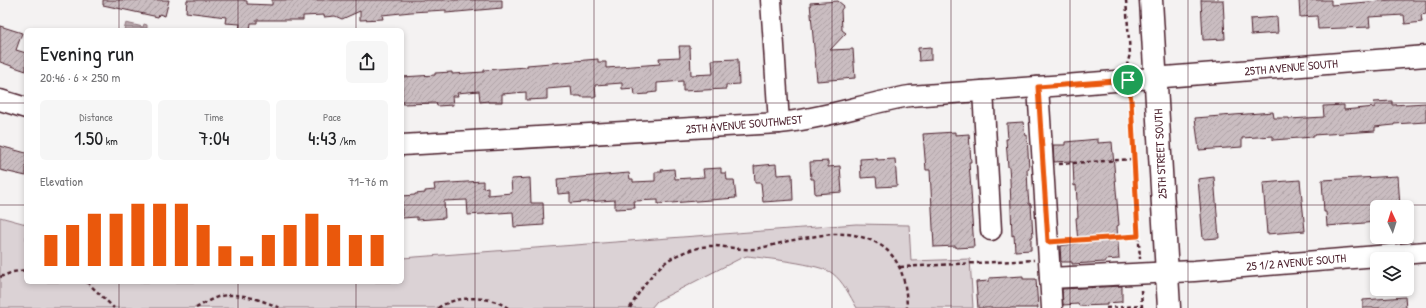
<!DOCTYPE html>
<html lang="en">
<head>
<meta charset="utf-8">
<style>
	:root { --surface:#fff; --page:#f6f6f6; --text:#202124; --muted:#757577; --accent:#ea580c }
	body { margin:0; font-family:"Patrick Hand",sans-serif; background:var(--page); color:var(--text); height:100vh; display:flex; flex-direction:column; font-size:15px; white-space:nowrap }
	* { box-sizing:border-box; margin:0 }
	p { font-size:13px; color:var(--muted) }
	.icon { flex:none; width:22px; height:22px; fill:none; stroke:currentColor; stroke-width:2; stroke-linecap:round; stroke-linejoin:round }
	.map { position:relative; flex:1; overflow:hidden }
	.details { position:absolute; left:24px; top:28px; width:380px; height:256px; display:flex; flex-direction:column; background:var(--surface); border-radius:6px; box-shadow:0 2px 6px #0003 }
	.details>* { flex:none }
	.needle { width:26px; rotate:356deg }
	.fabs { position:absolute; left:1370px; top:200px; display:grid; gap:8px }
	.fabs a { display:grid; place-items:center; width:44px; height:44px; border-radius:6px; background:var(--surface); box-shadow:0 2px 6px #0003; font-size:20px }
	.pin { position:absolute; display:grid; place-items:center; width:34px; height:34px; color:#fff; margin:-17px; border:2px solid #fff; border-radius:50%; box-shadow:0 1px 4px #0007 }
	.round { display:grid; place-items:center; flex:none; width:42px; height:42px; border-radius:6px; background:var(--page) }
	.overview { display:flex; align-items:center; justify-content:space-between; height:68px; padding:0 16px }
	h1 { font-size:22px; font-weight:600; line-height:30px }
	.figures { display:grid; grid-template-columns:repeat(3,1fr); gap:6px; height:68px; padding:4px 16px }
	.figures div { display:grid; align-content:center; border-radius:6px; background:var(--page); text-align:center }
	.figures b { font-size:20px; font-weight:600 }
	.figures small { font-size:11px; font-weight:400 }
	.figures p { font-size:11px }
	.chart { height:112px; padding:8px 16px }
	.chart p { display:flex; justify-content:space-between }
	.chart svg { width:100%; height:72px; margin-top:4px; stroke:var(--accent); stroke-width:6 }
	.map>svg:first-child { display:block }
	.park { fill:#dbd2d5; stroke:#927880 }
	.water { fill:url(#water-rules); stroke:#8d727a }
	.building { fill:url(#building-hatch); stroke:#4a1f2b }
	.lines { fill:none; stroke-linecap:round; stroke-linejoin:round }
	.minor-casing { stroke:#4a1f2b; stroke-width:23 }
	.major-casing { stroke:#4a1f2b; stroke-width:25 }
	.path { stroke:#4a1f2b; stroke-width:2.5; stroke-dasharray:4 3; stroke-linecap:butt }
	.minor { stroke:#fff; stroke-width:20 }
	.major { stroke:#fff; stroke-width:22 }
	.route-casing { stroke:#fff; stroke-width:8 }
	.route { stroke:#ea580c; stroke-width:5 }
	.grid { fill:none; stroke:#4a1f2b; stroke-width:1; stroke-opacity:0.55 }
	.labels { text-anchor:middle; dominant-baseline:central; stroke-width:3; stroke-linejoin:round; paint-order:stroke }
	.street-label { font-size:12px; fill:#4a1f2b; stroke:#fff }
</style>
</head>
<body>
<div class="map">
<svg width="1426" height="308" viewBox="0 0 1426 308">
	<defs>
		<pattern id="water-rules" width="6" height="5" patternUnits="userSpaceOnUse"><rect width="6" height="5" fill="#baa9ae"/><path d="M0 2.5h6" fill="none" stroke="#99898e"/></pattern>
		<pattern id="building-hatch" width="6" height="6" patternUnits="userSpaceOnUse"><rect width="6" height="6" fill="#cabdc1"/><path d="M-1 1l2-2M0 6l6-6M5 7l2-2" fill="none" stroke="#afa2a6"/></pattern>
	</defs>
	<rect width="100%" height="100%" fill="#f4f2f2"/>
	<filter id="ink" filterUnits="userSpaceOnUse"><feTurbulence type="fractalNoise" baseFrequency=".025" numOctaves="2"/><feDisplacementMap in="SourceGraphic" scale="8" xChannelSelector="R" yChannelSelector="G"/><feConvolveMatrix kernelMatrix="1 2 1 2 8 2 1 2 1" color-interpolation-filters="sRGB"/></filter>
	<g filter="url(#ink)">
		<path class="park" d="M0 217 26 224V282H402V258L856 224 909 225 911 261 970 259 973 308H857C850 296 843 281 832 273 820 264 764 258 747 256L741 258 657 301 651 308H0Z"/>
		<path class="water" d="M126 23 143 27 144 24 147 25V30H124Z"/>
		<g class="building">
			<path d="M103 0H169L165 16 159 14 158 17 103 5Z"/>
			<path d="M187 0H242L247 1V4L272 5V0H502V8L446 13V10L411 12 382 15 383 19 360 20V11L342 19 335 16 324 17V15L303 16V20H257V23H251L250 30H239L240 24 225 23 226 17 186 12Z"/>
			<path d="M1201 0H1223L1225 39 1203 40Z"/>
			<path d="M1299 0H1331V5L1392 0H1426V14L1421 15 1422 22 1405 24 1404 15 1369 17 1370 27 1318 29 1317 16 1300 17Z"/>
			<path d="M838 1 844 6 841 10 842 30 846 33 830 50 853 49 855 78 817 81 810 3Z"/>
			<path d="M1277 17 1278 33 1251 35 1250 19Z"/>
			<path d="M0 26 22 33 16 50 26 53V71L0 62Z"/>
			<path d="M679 46H690L691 75 713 74 712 60 738 59 739 84 726 85V89L683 91V81L657 83V92L648 93V94L635 95 634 88 622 89V83L595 85 596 97H581V96H572L571 87 547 89V99L526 100V92L502 94V102H488V101L480 102 479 91 457 93 458 96H452L453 105 437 106 436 103 402 104V77L435 75V73L452 72V74L484 72V70L527 67V65L598 59V62H606V68L660 64 659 58 680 57Z"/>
			<path d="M931 47V60L919 61 918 48Z"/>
			<path d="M1392 101V105L1426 103V122L1394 124V125L1375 127V131L1313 135V137L1273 140V136L1242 138V147L1199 150 1195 118 1273 112 1274 118H1289V119L1324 117 1323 106 1344 105V110L1375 107 1374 102Z"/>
			<path d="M1023 122 1025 136 1027 135 1029 169H1027L1028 193 1029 204H1031L1033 237H1031V250L1015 251 1014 235 1012 236 1010 180 1009 167H1008L1006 139H1008L1007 126V123Z"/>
			<path d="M955 132V135L969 134 971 162H969L972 205H971L974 247 956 248V246L934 247 930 170H926L923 134Z"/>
			<path d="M1098 139V143L1112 142 1119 225 1117 226 1119 259 1105 260V262L1072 264V262H1061L1060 246 1078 243 1076 218 1078 217 1076 185 1074 186 1073 162H1070V161L1054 162 1053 145H1065V142Z"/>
			<path d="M0 146 26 153V176L0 170Z"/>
			<path d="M877 158V160L895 159 897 186 877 187 876 177 861 178 860 159Z"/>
			<path d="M828 161V167L840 166 842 192 815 194 814 179H811L810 162Z"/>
			<path d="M776 164 777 175 792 174 793 200 763 202 761 183H755L754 166Z"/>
			<path d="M721 168V173H726L727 180H734L736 198 658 204V200L634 201 635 208 615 209V200L570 203V193L558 194 557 179 629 173 630 179H633V182L655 181V172H662L661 170 674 169 675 179 704 177 703 169Z"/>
			<path d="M1398 176 1400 207H1377V222L1327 226 1326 212H1324L1322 180Z"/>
			<path d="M1214 177 1219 238 1203 239 1198 179Z"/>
			<path d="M530 178 531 203H543L544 225 514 227 513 212 468 215 467 200 444 201 445 218 417 220V217L402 218V196L415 195V194L425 193V191L435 190 434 184 483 181V188L488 187V195L512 193 511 179Z"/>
			<path d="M1300 180 1305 231 1267 234 1263 183Z"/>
			<path d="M1023 276V279H1036L1038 308H978L976 282 989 281V278Z"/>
			<path d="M1122 286V302H1120L1107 303V305L1079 306 1078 304 1063 305 1062 289Z"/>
			<path d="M1405 297 1406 308H1363V300Z"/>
		</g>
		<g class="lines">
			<defs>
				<g id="minor">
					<path d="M771 0 779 123"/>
					<path d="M1038 87 1052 308"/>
					<path d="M983 91 991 230"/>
					<path d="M0 100 26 108"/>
					<path d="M402 145 779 123C824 119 866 103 910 96L1065 85 1426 56"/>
					<path d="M1050 278 1194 271 1426 252"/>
				</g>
				<path id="major" d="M1151 0 1169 308"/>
			</defs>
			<use href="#minor" class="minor-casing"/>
			<use href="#major" class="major-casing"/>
			<g class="path">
				<path d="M1126 0 1130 54 1127 65"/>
				<path d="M1130 96 1140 259"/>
				<path d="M1059 164 1134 159"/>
				<path d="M1063 240 1138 236"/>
				<path d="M900 267 1034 260"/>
				<path d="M0 277 13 272 26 270"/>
				<path d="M87 282 114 308"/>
				<path d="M1141 290 1142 308"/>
				<path d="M196 308C204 304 212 298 221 296 242 292 263 301 281 308"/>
				<path d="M438 308C456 295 490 295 508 308"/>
				<path d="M630 308C640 290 652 271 670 259 682 252 702 245 716 246 729 247 742 250 755 249 766 247 777 244 788 241 805 238 828 233 845 234 853 234 861 237 868 239 900 251 906 278 907 308"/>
				<path d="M1106 308 1142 306"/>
			</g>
			<use href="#minor" class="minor"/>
			<use href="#major" class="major"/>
		</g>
	</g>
	<g class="lines" filter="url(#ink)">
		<defs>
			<path id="route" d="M1128 80 1131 100 1138 236 1048 242 1038 87Z"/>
		</defs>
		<use href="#route" class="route-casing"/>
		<use href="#route" class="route"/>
	</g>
	<path class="grid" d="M119 0V30M238 0V30M356 0V30M475 0V308M594 0V308M713 0V308M832 0V308M951 0V308M1070 0V308M1188 0V308M1307 0V308M0 103H26M402 103H1426M0 205H26M402 205H1426M119 282V308M238 282V308M356 282V308"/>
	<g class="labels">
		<g class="street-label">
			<text transform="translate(1291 67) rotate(-5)">25TH AVENUE SOUTH</text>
			<text transform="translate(744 124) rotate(-5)">25TH AVENUE SOUTHWEST</text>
			<text transform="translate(1160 154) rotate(-93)">25TH STREET SOUTH</text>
			<text transform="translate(1296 262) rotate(-5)">25 1/2 AVENUE SOUTH</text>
		</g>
	</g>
</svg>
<div class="fabs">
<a><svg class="needle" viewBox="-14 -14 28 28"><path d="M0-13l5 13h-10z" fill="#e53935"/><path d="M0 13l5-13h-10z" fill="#757577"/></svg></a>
<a><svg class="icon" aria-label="layers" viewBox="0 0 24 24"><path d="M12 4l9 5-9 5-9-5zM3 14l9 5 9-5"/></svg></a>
</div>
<div class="pin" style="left:1128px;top:80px;background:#1e9e55"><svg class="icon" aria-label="arrive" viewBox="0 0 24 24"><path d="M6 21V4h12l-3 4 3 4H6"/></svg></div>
<section class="details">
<div class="overview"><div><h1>Evening run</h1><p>20:46 · 6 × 250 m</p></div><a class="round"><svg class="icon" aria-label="share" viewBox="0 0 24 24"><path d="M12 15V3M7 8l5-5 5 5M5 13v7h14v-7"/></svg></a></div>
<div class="figures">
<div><p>Distance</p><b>1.50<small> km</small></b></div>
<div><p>Time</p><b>7:04</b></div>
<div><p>Pace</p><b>4:43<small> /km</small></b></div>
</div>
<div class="chart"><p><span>Elevation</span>71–76 m</p>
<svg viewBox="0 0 160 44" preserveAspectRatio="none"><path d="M5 44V25M15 44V19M25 44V12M35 44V12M45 44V6M55 44V6M65 44V6M75 44V19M85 44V32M95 44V38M105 44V25M115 44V19M125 44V12M135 44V19M145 44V25M155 44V25"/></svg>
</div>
</section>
</div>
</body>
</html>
